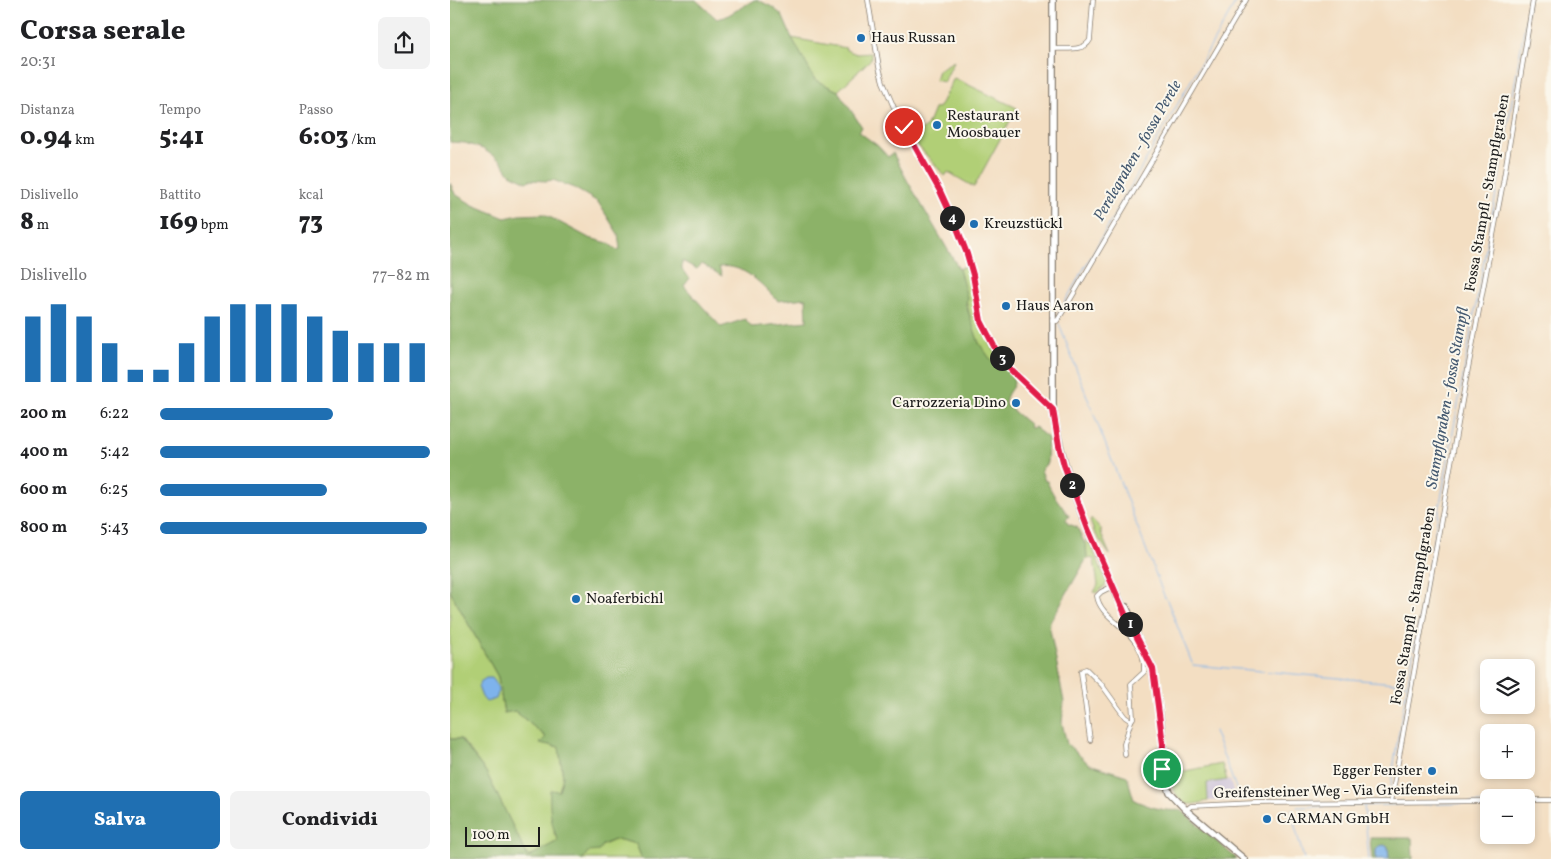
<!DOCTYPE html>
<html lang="it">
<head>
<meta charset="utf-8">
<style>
	:root { --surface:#fff; --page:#f2f2f2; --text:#202124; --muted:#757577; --accent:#1f6fb2 }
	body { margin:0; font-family:Vollkorn,serif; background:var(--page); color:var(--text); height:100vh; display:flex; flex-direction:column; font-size:19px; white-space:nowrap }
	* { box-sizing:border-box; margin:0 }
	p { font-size:16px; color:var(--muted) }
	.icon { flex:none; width:28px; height:28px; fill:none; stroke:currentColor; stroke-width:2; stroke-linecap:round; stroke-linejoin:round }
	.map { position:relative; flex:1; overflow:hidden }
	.sheet { display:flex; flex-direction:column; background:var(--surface); width:450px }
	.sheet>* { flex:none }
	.fabs { position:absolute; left:1030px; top:659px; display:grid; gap:10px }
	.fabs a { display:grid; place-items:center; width:55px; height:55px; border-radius:8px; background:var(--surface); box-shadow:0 2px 8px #0003; font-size:25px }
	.scale { position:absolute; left:15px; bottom:12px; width:75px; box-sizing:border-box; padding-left:5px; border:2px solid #1c1c1c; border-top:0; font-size:14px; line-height:18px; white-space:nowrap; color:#1c1c1c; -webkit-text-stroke:4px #fbf7ec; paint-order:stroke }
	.pin { position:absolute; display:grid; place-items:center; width:42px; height:42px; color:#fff; margin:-21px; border:2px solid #fff; border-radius:50%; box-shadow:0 1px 5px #0007 }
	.km { position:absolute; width:25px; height:25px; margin:-12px; border-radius:50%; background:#222; color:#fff; font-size:14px; line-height:25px; text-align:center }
	.round { display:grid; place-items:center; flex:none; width:52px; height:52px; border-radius:8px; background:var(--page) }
	.headline { display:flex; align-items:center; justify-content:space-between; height:85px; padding:0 20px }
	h1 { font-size:28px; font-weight:800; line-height:38px }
	.metrics { display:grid; grid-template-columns:repeat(3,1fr); gap:8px; height:85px; padding:5px 20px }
	.metrics div { display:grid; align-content:center }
	.metrics b { font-size:25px; font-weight:800 }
	.metrics small { font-size:14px; font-weight:400 }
	.metrics p { font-size:14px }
	.chart { height:140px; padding:10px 20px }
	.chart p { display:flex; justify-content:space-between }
	.chart svg { width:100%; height:90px; margin-top:5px; stroke:var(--accent); stroke-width:6 }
	.primary-button { display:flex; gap:10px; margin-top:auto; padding:10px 20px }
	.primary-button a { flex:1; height:58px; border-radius:8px; background:var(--accent); color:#fff; font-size:20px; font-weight:800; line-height:58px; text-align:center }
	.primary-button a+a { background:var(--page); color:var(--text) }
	ul { padding:0 20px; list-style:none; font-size:16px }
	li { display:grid; grid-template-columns:80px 60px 1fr; align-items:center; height:38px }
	li i { height:12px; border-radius:6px; background:var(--accent) }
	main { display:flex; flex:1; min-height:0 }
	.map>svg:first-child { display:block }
	.industrial { fill:#c9bfd7 }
	.green { fill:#b1cf76; stroke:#667649 }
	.forest { fill:#8cb267; stroke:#546742; fill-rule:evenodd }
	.water { fill:#7eb3ec; stroke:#4d6884 }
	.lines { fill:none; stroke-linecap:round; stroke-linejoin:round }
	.stream { stroke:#7eb3ec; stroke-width:1 }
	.minor-casing { stroke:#887d6f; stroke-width:5.5 }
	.secondary-casing { stroke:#887d6f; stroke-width:8 }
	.minor { stroke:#fff; stroke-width:4 }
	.secondary { stroke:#fff; stroke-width:5.5 }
	.route-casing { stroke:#fff; stroke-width:10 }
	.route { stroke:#e11d48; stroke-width:6 }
	.poi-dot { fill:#1f6fb2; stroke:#fbf7ec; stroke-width:2 }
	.labels { text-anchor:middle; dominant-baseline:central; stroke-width:4; stroke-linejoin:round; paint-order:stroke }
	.poi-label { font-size:15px; fill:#1c1c1c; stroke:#fbf7ec; text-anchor:start }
	.street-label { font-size:15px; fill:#1c1c1c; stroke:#fbf7ec }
	.water-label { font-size:16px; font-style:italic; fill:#43586f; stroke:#fbf7ec }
</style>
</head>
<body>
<main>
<section class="sheet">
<div class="headline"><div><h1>Corsa serale</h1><p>20:31</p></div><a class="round"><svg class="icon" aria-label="share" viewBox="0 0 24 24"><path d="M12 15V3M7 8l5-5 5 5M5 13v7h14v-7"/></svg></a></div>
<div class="metrics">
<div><p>Distanza</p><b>0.94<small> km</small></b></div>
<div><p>Tempo</p><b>5:41</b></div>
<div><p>Passo</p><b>6:03<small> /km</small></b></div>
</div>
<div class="metrics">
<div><p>Dislivello</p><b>8<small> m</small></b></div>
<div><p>Battito</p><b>169<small> bpm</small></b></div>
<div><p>kcal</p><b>73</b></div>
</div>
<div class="chart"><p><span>Dislivello</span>77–82 m</p>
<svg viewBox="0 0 160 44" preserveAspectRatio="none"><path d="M5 44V12M15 44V6M25 44V12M35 44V25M45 44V38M55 44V38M65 44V25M75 44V12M85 44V6M95 44V6M105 44V6M115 44V12M125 44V19M135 44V25M145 44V25M155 44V25"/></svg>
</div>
<ul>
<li><b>200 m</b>6:22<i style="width:64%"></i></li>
<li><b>400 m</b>5:42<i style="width:100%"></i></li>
<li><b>600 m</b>6:25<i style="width:62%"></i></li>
<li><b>800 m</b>5:43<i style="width:99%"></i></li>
</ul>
<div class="primary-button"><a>Salva</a><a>Condividi</a></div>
</section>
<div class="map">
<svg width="1101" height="859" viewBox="0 0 1101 859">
	<rect width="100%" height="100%" fill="#fbf7ec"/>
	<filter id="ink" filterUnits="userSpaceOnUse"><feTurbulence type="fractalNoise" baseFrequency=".02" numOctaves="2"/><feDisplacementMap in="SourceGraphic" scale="10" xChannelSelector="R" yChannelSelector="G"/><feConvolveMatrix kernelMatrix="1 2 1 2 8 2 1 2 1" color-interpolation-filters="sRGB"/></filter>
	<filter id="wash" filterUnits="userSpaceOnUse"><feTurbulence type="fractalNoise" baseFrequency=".0096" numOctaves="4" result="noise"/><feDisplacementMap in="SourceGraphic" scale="20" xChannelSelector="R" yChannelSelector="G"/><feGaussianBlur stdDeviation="1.12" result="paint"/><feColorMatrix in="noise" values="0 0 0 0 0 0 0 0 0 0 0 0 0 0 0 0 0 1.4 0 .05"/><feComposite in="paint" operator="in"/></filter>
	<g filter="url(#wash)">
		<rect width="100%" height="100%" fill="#f3dec2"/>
		<path class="industrial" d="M780 780 784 794 782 800 758 801 757 783Z"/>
		<g class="green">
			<path d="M342 38 396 48V50L407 54 421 53V59L388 91 365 80Z"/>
			<path d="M504 61 494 82 485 80 488 70Z"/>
			<path d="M504 78 567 108 524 187 498 172 495 176 461 138 477 126 484 109 489 107Z"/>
			<path d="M517 265 529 323 544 350 555 367 549 370C542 361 533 351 528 341 518 318 516 293 509 269Z"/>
			<path d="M641 518 652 530 650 531 660 555 644 532 640 521 642 520Z"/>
			<path d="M638 538 657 582 655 586 646 593 644 592 648 585 644 559 637 558 636 541Z"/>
			<path d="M0 591 48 677 54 713 65 711 96 737 91 743 109 747 113 777 109 791 104 833 108 841 78 857 36 772 11 739H0Z"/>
			<path d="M772 764 777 780 757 783 758 801C752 802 745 805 738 804 727 803 721 783 719 774Z"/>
			<path d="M167 839 186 844 192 859H132L138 852Z"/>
		</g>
		<g class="forest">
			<path d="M0 0H246L267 19 275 17 304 0H308L322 7 332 15 342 38 365 80 388 91 412 127 409 132 428 146 438 157 443 153 457 180 509 269 517 297 516 305 529 343 548 370 555 367C574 389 557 384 555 404L580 425 579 427 580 428 584 427 598 438 597 463 591 470 595 481H597C601 493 611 505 619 516L616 520 618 524 627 527 636 546 637 558 599 624 614 702 612 723 617 744 639 764 677 776 684 800C700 807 714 812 731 810L787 859H192L186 844 167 839 152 845 149 851 138 852 133 859H0V739H10L36 772 78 857 108 841C101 825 99 808 100 790L109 791 113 777 109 747 90 743 96 737 65 711 54 713 48 677 0 591V183L5 194 23 205 55 218 69 215 94 214 139 238 158 243 167 250 170 249 168 234 148 202 124 188 103 180 97 181 79 180 77 182 60 174 51 161 33 149 15 143 0 142ZM232 261 247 269 252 264 272 276 269 267C294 263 312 285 328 301L356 298 357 321 302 327 295 319 271 327 234 286 240 278 232 270Z"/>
			<path d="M920 838H962L963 859H939L938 847 926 850V859H922Z"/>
		</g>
		<g class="water">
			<path d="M36 678H42C48 685 50 690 46 699L36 702 32 697 28 687 30 682Z"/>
			<path d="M934 845 938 847 939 859H926V850L929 846Z"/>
		</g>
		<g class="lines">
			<g class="stream">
				<path d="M608 314 787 0"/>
				<path d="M609 324 715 598"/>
				<path d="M717 600 742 663"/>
				<path d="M743 665 956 684"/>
				<path d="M764 731 789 796"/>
				<path d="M939 799 947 743 1051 166 1079 0"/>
				<path d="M986 804 1039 803"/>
				<path d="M914 805 919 859"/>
				<path d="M847 807 981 804"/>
				<path d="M842 809 843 819 854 859"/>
			</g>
		</g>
	</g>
	<g filter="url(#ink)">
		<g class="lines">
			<defs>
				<g id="minor">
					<path d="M418 0 429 67 433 82 445 110 489 191 507 228 517 254 523 275 531 321 546 350 561 370 603 410"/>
					<path d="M603 49C615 48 634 52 640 40L643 0"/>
					<path d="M602 321H607L617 305 796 0"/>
					<path d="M640 740 631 672 633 670 636 669 652 685 675 717 681 721 683 718 681 684 694 672C697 631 650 622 647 596L651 592 663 586"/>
					<path d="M675 755 674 744 681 721"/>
					<path d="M1076 800H1101"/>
					<path d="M941 802 1014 390 1053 183 1083 0"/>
					<path d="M736 810 741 806 806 803 1039 801"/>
				</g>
				<g id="secondary">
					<path d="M603 0V410C616 498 664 589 703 669"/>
					<path d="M676 607 687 630"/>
					<path d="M702 666 711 723 713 744 712 769 719 792 736 810 794 859"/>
				</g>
			</defs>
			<use href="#minor" class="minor-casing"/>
			<use href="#secondary" class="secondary-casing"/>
			<use href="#minor" class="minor"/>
			<use href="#secondary" class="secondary"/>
		</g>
	</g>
	<g class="lines" filter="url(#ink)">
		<defs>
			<path id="route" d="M454 127 490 191 507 228 517 254 523 275 531 321 546 350 561 370 603 410 609 446 614 465 638 529 676 616 703 669 713 744 712 769"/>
		</defs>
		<use href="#route" class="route-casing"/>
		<use href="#route" class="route"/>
	</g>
	<g class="poi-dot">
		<circle cx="411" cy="38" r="5"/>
		<circle cx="487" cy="125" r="5"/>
		<circle cx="524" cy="224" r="5"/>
		<circle cx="556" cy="306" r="5"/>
		<circle cx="566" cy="403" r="5"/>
		<circle cx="126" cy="599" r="5"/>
		<circle cx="982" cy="771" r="5"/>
		<circle cx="817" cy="819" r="5"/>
	</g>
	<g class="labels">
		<g class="poi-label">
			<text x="421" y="38">Haus Russan</text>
			<text x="497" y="116">Restaurant<tspan x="497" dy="17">Moosbauer</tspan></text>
			<text x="534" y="224">Kreuzstückl</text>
			<text x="566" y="306">Haus Aaron</text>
			<text x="556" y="403" text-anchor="end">Carrozzeria Dino</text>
			<text x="136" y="599">Noaferbichl</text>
			<text x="972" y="771" text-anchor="end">Egger Fenster</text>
			<text x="827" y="819">CARMAN GmbH</text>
		</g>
		<g class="street-label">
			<text transform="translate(1038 193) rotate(-80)">Fossa Stampfl - Stampflgraben</text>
			<text transform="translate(964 606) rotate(-80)">Fossa Stampfl - Stampflgraben</text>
			<text transform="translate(886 792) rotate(-1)">Greifensteiner Weg - Via Greifenstein</text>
		</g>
		<g class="water-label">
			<text transform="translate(688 151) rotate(-60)">Perelegraben - fossa Perele</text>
			<text transform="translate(998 398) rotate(-80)">Stampflgraben - fossa Stampfl</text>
		</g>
	</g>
</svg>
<div class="fabs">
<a><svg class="icon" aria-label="layers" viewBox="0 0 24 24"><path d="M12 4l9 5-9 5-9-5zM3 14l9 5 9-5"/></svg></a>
<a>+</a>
<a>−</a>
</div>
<div class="scale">100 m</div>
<div class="pin" style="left:712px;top:769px;background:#1e9e55"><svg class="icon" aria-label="arrive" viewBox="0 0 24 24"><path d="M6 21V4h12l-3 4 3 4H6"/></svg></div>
<div class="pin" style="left:454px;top:127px;background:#d93025"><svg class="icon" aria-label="check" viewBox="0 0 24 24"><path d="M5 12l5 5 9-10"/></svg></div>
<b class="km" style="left:680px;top:624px">1</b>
<b class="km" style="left:622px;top:485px">2</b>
<b class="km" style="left:552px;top:358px">3</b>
<b class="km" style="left:502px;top:218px">4</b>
</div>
</main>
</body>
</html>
